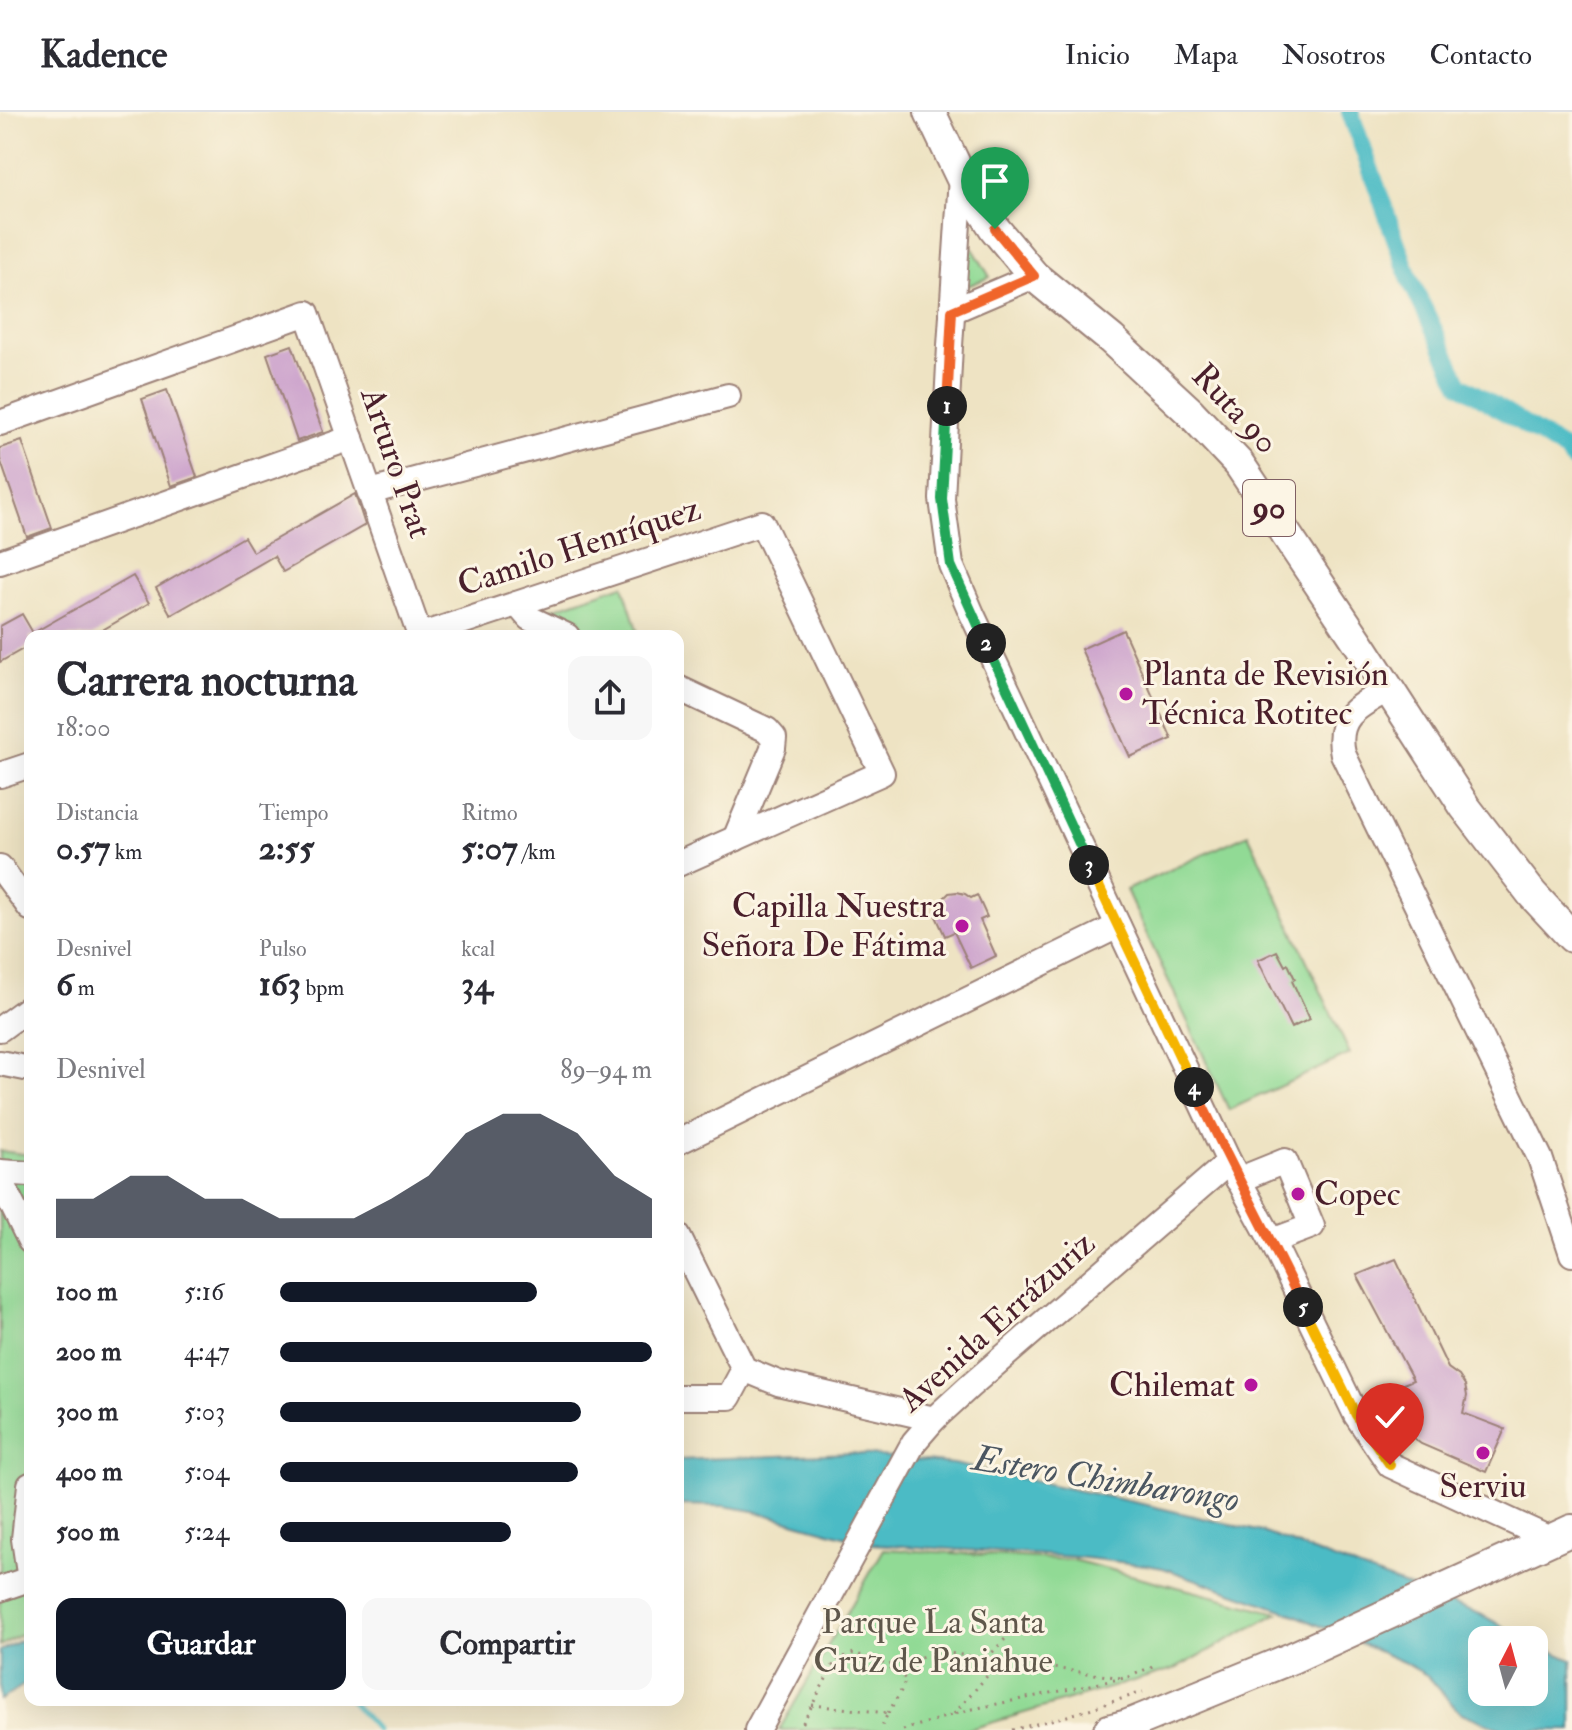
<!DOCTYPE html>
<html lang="es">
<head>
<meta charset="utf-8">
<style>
	:root { --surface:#fff; --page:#f7f7f7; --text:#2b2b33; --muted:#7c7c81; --line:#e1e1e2; --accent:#111827 }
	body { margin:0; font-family:"IM FELL Double Pica",serif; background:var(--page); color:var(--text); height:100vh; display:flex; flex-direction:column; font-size:30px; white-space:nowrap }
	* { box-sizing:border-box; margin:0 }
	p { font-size:26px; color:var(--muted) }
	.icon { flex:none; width:44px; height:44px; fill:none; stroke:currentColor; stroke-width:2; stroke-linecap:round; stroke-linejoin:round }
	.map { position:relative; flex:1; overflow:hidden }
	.panel { position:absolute; left:24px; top:518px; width:660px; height:1076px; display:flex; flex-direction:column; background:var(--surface); border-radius:16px; box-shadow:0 8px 32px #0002 }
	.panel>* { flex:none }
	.needle { width:52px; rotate:6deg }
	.tools { position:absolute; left:1468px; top:1514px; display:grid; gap:16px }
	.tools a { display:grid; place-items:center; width:80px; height:80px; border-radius:16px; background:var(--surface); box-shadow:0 8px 32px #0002; font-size:40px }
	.pin { position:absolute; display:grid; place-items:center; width:68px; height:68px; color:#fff; margin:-82px -34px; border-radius:50% 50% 50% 0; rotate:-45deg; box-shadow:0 0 8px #0007 }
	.pin .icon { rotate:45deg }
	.km { position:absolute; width:40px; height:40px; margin:-20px; border-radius:50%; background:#222; color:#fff; font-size:22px; line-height:40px; text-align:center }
	.round { display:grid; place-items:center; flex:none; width:84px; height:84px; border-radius:16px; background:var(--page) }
	.overview { display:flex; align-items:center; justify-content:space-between; height:136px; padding:0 32px }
	h1 { font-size:44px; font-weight:700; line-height:60px }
	.figures { display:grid; grid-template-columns:repeat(3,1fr); gap:12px; height:136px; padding:8px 32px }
	.figures div { display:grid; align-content:center }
	.figures b { font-size:34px; font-weight:700 }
	.figures small { font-size:22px; font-weight:400 }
	.figures p { font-size:22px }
	.chart { height:224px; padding:16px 32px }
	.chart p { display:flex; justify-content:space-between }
	.chart svg { width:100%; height:144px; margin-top:8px; fill:var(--accent); opacity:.7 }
	.primary-button { display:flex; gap:16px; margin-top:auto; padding:16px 32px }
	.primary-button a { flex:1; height:92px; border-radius:16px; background:var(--accent); color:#fff; font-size:32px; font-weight:700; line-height:92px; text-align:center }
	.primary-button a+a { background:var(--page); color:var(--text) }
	ul { padding:0 32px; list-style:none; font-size:26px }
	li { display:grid; grid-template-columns:128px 96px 1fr; align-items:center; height:60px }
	li i { height:20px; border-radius:10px; background:var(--accent) }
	header { display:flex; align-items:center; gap:48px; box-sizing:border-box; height:112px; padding:0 40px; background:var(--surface); border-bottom:2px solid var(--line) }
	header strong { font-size:38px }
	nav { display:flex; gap:44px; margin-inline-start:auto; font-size:28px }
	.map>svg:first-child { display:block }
	.green { fill:#91da95; stroke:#6e7c60; stroke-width:2 }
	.water { fill:#4cbbc5; stroke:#4b6d78; stroke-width:2 }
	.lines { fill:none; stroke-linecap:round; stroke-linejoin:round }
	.stream { stroke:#4cbbc5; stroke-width:5 }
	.canal { stroke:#4cbbc5; stroke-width:18 }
	.building { fill:#cea6cd }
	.minor-casing { stroke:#9c8177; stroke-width:28 }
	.major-casing { stroke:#9c8177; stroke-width:34 }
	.path { stroke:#9c8177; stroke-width:3; stroke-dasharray:2 6; stroke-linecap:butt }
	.minor { stroke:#fff; stroke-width:24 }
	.major { stroke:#fff; stroke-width:30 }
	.split-1-casing { stroke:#fff; stroke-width:16 }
	.split-2-casing { stroke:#fff; stroke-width:16 }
	.split-3-casing { stroke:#fff; stroke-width:16 }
	.split-4-casing { stroke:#fff; stroke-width:16 }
	.split-5-casing { stroke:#fff; stroke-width:16 }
	.split-6-casing { stroke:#fff; stroke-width:16 }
	.split-1 { stroke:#f0652b; stroke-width:10 }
	.split-2 { stroke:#22a559; stroke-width:10 }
	.split-3 { stroke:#22a559; stroke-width:10 }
	.split-4 { stroke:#f5b400; stroke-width:10 }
	.split-5 { stroke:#f0652b; stroke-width:10 }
	.split-6 { stroke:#f5b400; stroke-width:10 }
	.poi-dot { fill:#b5179e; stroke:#fcf5e5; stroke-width:3 }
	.labels { text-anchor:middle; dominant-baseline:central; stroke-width:6; stroke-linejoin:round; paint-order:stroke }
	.shield { fill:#fcf5e5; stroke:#7f5f63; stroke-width:2 }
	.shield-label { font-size:32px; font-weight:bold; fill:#4a1f2b }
	.street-label { font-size:34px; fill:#4a1f2b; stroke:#fcf5e5 }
	.poi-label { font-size:34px; fill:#4a1f2b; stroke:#fcf5e5; text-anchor:start }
	.park-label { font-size:34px; fill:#5f574b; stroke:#fcf5e5 }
	.water-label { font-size:36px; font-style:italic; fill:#4b5661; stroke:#fcf5e5 }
</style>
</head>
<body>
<header>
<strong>Kadence</strong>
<nav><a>Inicio</a><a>Mapa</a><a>Nosotros</a><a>Contacto</a></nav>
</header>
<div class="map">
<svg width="1572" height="1618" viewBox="0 0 1572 1618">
	<rect width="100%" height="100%" fill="#fcf5e5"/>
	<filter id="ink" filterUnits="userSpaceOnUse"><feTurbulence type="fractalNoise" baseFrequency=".0125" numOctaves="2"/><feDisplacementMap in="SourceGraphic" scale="16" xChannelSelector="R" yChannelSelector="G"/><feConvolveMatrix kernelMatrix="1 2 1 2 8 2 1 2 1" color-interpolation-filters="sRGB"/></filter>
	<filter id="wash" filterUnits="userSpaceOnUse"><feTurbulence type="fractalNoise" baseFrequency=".006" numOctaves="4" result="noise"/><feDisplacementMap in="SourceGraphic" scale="32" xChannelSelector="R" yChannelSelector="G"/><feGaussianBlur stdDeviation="1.8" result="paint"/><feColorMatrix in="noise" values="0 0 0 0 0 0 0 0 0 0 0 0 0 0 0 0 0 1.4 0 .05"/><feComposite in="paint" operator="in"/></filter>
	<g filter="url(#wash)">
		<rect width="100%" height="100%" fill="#eee3c3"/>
		<g class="green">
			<path d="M969 130 990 165 962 176 963 132Z"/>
			<path d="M623 473 639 524H587L538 502Z"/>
			<path d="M1248 722 1350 942 1229 998 1126 778Z"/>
			<path d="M0 1039 30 1043V1517L0 1534Z"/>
			<path d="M884 1437 1073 1448 1278 1501 1177 1556 967 1618H779Z"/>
		</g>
		<g class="water">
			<path d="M851 1341 953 1352 1147 1393 1262 1420 1480 1502 1528 1528H1482V1580H1534V1531L1572 1548V1618H1504L1459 1600 1428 1564 1403 1550 1288 1500 1163 1456 1146 1453 1076 1445 872 1432 754 1399 724 1394 678 1393V1348Z"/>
			<path d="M30 1523V1569L0 1588V1539Z"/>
		</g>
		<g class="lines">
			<path class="stream" d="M350 1588 377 1618"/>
			<path class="canal" d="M1350 0 1410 168 1460 272 1566 339 1572 347"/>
		</g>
		<g id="blocks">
			<g class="building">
				<path d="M292 233 323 320 297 329 267 242Z"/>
				<path d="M167 278 197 365 171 374 142 287Z"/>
				<path d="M22 329 52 416 27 425 0 347V336Z"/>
				<path d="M355 382 365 413 283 460 274 444 171 503 156 476 244 425 253 440Z"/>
				<path d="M133 464 149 491 92 524H30V533L0 550V514L22 502 33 521Z"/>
				<path d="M1123 518 1172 627 1130 645 1081 537Z"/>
				<path d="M957 780 965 782 971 786 977 783 987 805 980 808 996 844 971 856 954 820 945 824 935 802 941 800 943 787 949 781Z"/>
				<path d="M1277 839 1285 854 1288 852 1295 867 1292 869 1310 907 1291 916 1258 848Z"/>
				<path d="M1396 1147 1448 1256 1459 1264 1465 1273 1467 1284 1463 1301 1505 1317 1486 1360 1421 1332 1407 1321 1386 1279 1413 1268 1357 1163Z"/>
			</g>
		</g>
	</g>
	<g filter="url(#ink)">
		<use href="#blocks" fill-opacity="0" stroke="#9c8177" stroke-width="2"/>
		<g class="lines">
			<defs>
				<g id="minor">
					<path d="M961 65 950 234 942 387 951 453 972 502 1229 1050 1272 1129 1356 1303 1390 1353 1552 1428"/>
					<path d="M952 199 1034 164"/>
					<path d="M0 311 307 201 420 524"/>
					<path d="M370 380 728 284"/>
					<path d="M0 450 351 326"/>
					<path d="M517 492 529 506 567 524"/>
					<path d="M419 524 762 411 882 661 678 752"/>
					<path d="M678 576 767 618 774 626 773 636 735 727"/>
					<path d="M1389 577C1361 593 1334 603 1343 642L1540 1046 1572 1142"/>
					<path d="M0 663 30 653"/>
					<path d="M0 755 30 796"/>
					<path d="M0 917 30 895"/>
					<path d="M0 951 30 957"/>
					<path d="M678 1030 1118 814"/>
					<path d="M0 1060 30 1062"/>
					<path d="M0 1068 30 1129"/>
					<path d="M1238 1068 1285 1049 1312 1114 1272 1129"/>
					<path d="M678 1124 744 1257 778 1271 934 1307"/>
					<path d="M678 1285H729L744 1257"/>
					<path d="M30 1373 24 1427 30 1468"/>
					<path d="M0 1477 29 1467"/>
					<path d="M757 1618 914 1330 934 1307 970 1274 1229 1050"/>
				</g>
				<g id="major">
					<path d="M930 0 961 65 995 117 1034 164 1111 227 1189 299 1239 352 1364 539 1465 695 1532 782 1572 825"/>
					<path d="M1109 1618 1128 1613 1292 1546 1572 1418"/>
				</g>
			</defs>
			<use href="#minor" class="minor-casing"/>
			<use href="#major" class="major-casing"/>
			<g class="path">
				<path d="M987 1546 1006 1526"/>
				<path d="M812 1593 888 1601 880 1618"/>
				<path d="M888 1601 901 1579 906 1567 888 1554"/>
				<path d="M954 1602 988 1563 978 1545"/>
				<path d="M799 1618 836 1548 854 1541 888 1553 941 1540 1122 1566"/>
				<path d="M903 1618 968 1598 1129 1565 1155 1553"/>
				<path d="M1012 1618 1067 1604 1143 1580"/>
			</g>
			<use href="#minor" class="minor"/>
			<use href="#major" class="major"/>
		</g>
	</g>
	<g class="lines" filter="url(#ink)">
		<defs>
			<path id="split-1" d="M947 294 952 199 1034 164 995 117"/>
			<path id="split-2" d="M947 294 942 387 951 453 986 531"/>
			<path id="split-3" d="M986 531 1089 753"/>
			<path id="split-4" d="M1089 753 1194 975"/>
			<path id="split-5" d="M1194 975C1228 1049 1268 1121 1303 1195"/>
			<path id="split-6" d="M1303 1195 1356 1303 1390 1353"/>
		</defs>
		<use href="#split-1" class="split-1-casing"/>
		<use href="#split-2" class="split-2-casing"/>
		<use href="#split-3" class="split-3-casing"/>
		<use href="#split-4" class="split-4-casing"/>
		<use href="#split-5" class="split-5-casing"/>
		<use href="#split-6" class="split-6-casing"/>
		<use href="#split-1" class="split-1"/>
		<use href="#split-2" class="split-2"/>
		<use href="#split-3" class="split-3"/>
		<use href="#split-4" class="split-4"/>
		<use href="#split-5" class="split-5"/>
		<use href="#split-6" class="split-6"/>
	</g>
	<g class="poi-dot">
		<circle cx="1126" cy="582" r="8"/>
		<circle cx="962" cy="814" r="8"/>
		<circle cx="1298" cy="1082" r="8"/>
		<circle cx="1251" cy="1273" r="8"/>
		<circle cx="1483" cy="1341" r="8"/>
	</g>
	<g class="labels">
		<rect class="shield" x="1243" y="368" width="52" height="56" rx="6"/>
		<g class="shield-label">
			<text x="1269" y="396">90</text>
		</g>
		<g class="street-label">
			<text transform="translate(1235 297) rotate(47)">Ruta 90</text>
			<text transform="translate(396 351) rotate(71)">Arturo Prat</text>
			<text transform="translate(579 435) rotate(-18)">Camilo Henríquez</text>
			<text transform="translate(997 1210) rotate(-42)">Avenida Errázuriz</text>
		</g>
		<g class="poi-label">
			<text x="1142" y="562">Planta de Revisión<tspan x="1142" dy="39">Técnica Rotitec</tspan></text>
			<text x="946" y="794" text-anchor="end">Capilla Nuestra<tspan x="946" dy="39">Señora De Fátima</tspan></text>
			<text x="1314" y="1082">Copec</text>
			<text x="1235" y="1273" text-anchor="end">Chilemat</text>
			<text x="1483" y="1374" text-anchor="middle">Serviu</text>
		</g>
		<g class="park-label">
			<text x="933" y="1510">Parque La Santa<tspan x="933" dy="39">Cruz de Paniahue</tspan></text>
		</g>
		<g class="water-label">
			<text transform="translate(1106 1367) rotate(9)">Estero Chimbarongo</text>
		</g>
	</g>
</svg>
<div class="tools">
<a><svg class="needle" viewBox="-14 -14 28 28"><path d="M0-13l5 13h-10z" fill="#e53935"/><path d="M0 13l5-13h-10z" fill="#7c7c81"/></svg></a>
</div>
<div class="pin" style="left:995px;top:117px;background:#1e9e55"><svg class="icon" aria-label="arrive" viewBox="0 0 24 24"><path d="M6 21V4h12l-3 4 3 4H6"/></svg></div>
<div class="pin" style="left:1390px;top:1353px;background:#d93025"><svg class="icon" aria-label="check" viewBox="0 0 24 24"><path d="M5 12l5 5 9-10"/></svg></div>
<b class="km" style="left:947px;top:294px">1</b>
<b class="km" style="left:986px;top:531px">2</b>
<b class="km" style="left:1089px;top:753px">3</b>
<b class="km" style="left:1194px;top:975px">4</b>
<b class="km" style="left:1303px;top:1195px">5</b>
<section class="panel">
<div class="overview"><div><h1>Carrera nocturna</h1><p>18:00</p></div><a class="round"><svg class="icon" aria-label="share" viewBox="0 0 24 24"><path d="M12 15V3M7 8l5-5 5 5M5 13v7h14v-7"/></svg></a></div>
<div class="figures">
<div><p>Distancia</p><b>0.57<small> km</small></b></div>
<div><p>Tiempo</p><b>2:55</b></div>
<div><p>Ritmo</p><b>5:07<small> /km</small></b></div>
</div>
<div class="figures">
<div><p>Desnivel</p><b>6<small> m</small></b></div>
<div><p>Pulso</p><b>163<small> bpm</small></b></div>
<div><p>kcal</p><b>34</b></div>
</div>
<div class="chart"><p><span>Desnivel</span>89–94 m</p>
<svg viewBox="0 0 160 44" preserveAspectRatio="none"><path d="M0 44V32L10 32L20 25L30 25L40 32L50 32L60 38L70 38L80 38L90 32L100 25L110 12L120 6L130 6L140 12L150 25L160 32V44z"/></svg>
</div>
<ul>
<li><b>100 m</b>5:16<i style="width:69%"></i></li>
<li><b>200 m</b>4:47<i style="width:100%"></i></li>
<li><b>300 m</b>5:03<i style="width:81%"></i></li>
<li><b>400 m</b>5:04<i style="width:80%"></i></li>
<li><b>500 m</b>5:24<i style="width:62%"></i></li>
</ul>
<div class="primary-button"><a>Guardar</a><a>Compartir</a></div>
</section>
</div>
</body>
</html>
